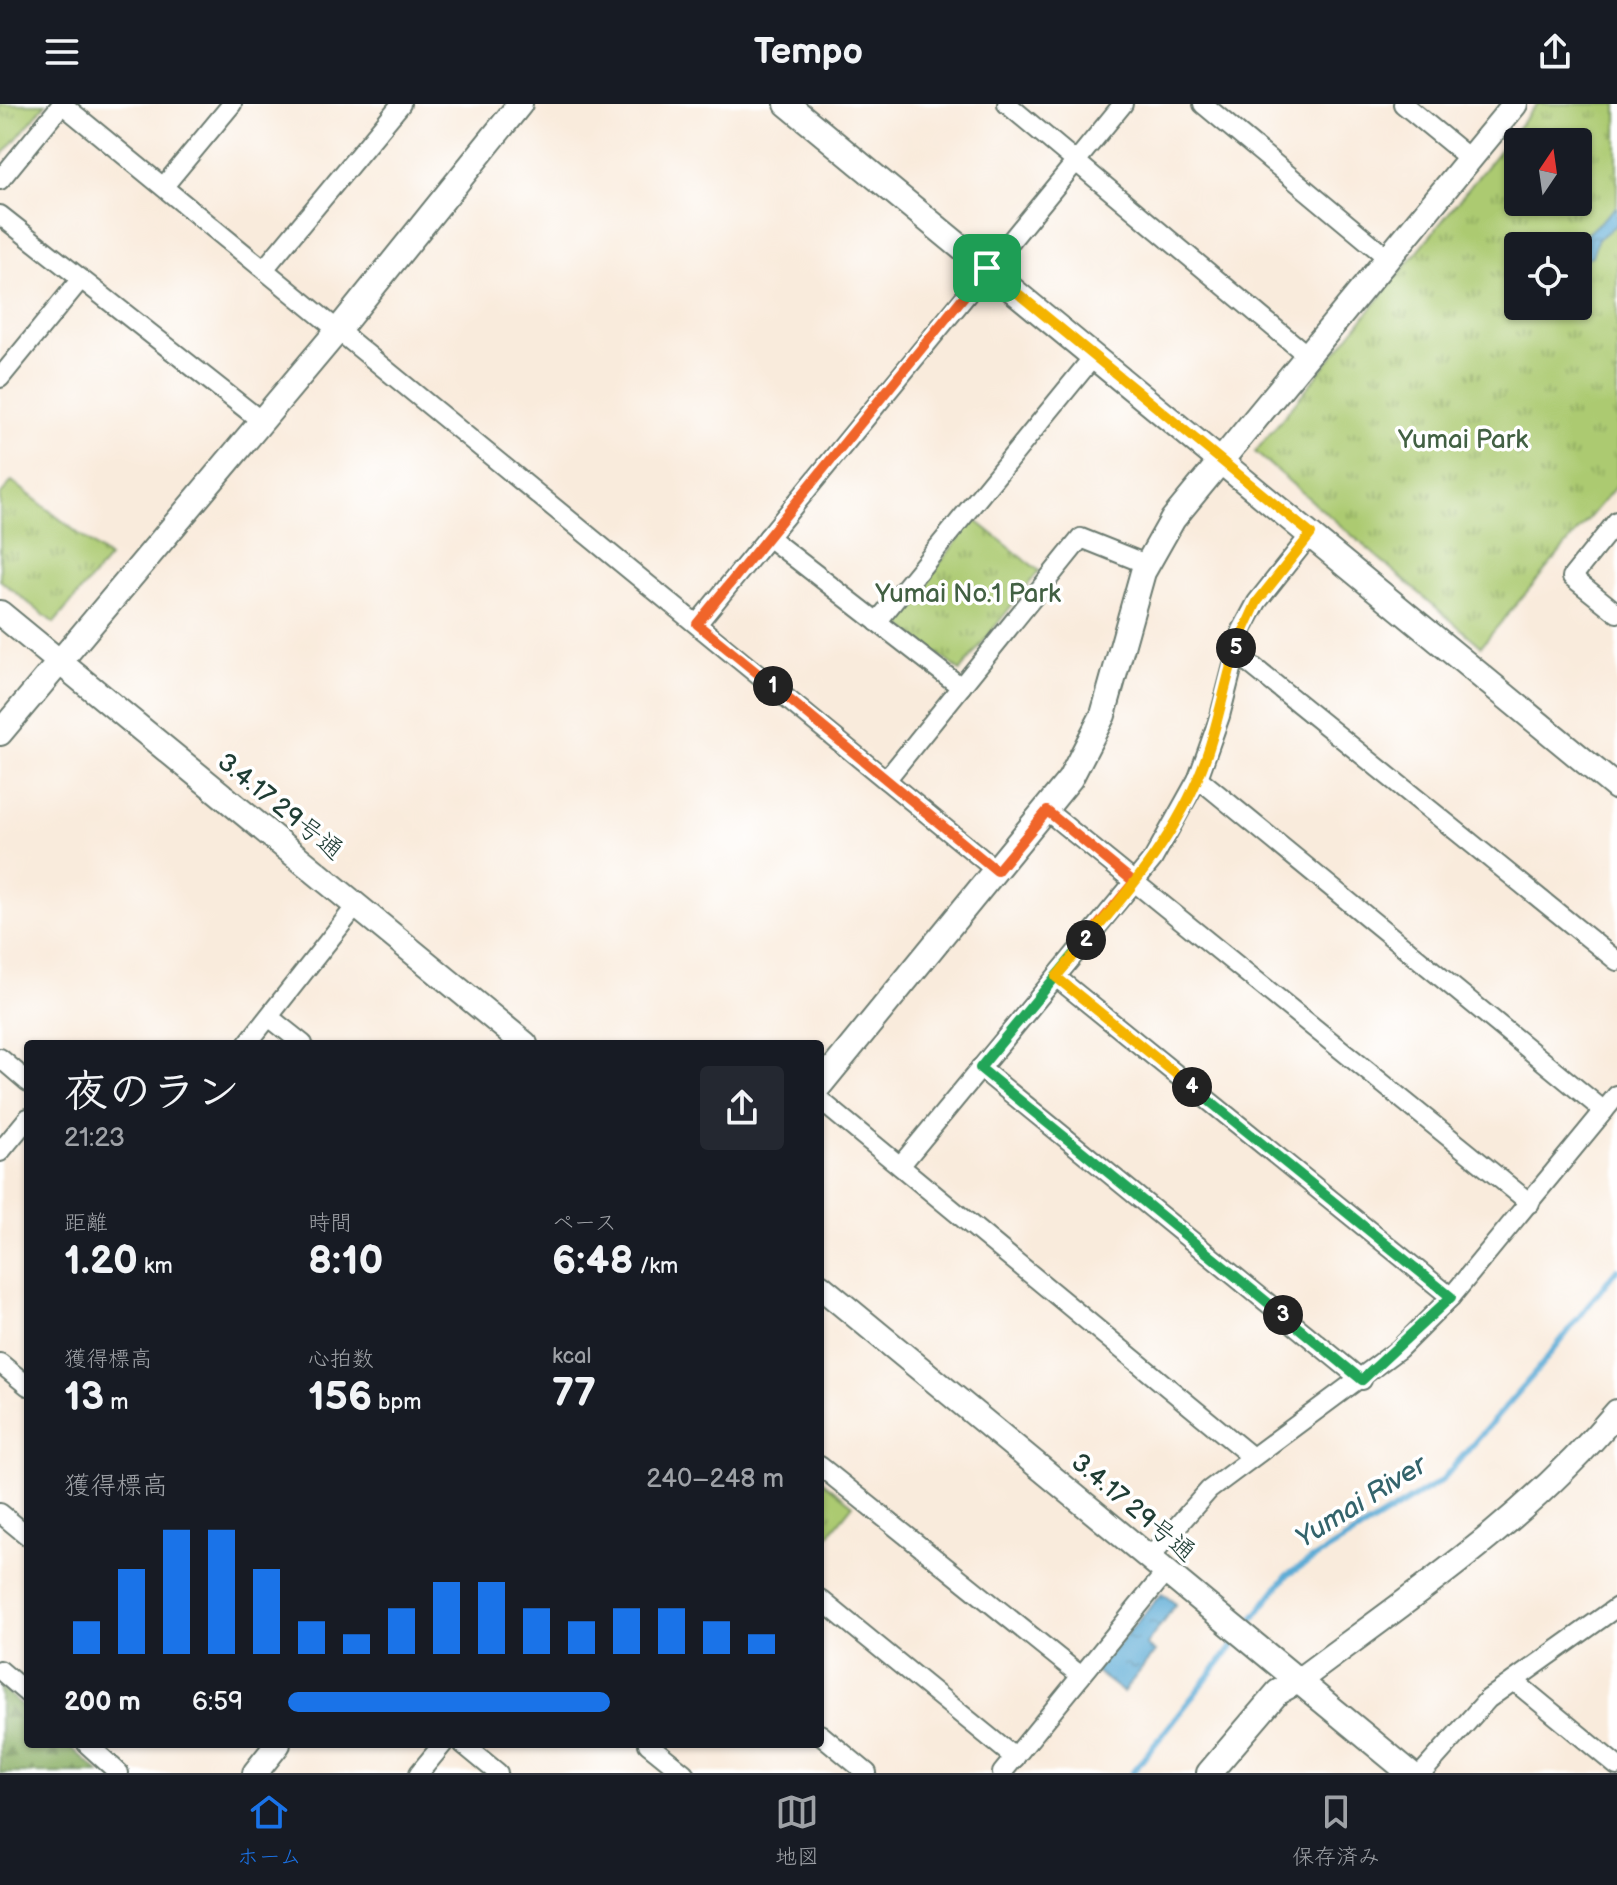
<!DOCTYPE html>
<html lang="ja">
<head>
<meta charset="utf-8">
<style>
	:root { --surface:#171b24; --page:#242831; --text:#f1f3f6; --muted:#9ea1a6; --line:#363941; --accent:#1a73e8 }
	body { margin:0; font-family:"Balsamiq Sans","Klee One",sans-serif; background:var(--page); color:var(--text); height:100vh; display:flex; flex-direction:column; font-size:30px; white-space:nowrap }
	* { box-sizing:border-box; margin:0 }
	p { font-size:26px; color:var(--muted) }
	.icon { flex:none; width:44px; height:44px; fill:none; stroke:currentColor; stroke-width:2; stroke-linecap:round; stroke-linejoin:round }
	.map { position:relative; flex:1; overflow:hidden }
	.sheet { position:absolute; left:24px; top:936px; width:800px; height:708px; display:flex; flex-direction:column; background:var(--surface); border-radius:8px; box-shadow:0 2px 6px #0004 }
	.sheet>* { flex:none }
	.needle { width:52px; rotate:13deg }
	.buttons { position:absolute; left:1504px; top:24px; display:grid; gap:16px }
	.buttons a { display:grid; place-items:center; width:88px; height:88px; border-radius:8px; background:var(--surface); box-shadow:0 2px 6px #0004; font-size:40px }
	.pin { position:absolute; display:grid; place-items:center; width:68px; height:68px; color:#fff; margin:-34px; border-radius:16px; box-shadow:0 4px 12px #0006 }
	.km { position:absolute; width:40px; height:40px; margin:-20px; border-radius:50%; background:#222; color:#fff; font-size:22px; line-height:40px; text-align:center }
	.round { display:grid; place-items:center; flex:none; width:84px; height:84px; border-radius:8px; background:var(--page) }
	.headline { display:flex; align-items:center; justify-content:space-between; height:136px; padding:0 40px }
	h1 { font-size:44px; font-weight:800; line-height:60px }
	.stats { display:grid; grid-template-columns:repeat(3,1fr); gap:12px; height:136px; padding:8px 40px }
	.stats div { display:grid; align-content:center }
	.stats b { font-size:40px; font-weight:800 }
	.stats small { font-size:22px; font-weight:400 }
	.stats p { font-size:22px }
	.chart { height:224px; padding:16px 40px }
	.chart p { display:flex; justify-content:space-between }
	.chart svg { width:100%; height:144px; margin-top:8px; stroke:var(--accent); stroke-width:6 }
	ul { padding:0 40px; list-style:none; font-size:26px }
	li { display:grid; grid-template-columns:128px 96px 1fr; align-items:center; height:60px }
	li i { height:20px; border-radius:10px; background:var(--accent) }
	header { display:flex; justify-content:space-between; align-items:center; height:104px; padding:0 40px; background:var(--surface); font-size:36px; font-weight:800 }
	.dock { display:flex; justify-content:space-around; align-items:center; height:112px; border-top:2px solid var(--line); background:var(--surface); font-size:22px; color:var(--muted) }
	.dock a { display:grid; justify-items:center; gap:4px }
	.dock .selected { color:var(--accent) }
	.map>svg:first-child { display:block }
	.forest { fill:url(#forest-firs); stroke:#54764c; stroke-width:2 }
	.park { fill:url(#park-tufts); stroke:#668452; stroke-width:2; fill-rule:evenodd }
	.water { fill:url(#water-ripples); stroke:#3d7484; stroke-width:2 }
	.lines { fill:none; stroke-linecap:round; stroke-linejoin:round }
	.stream { stroke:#5babd5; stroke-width:6 }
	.minor-casing { stroke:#6b7a6f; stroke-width:22 }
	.tertiary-casing { stroke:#6b7a6f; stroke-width:28 }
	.minor { stroke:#fff; stroke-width:18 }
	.tertiary { stroke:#fff; stroke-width:24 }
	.split-1-casing { stroke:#fff; stroke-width:16 }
	.split-2-casing { stroke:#fff; stroke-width:16 }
	.split-3-casing { stroke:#fff; stroke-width:16 }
	.split-4-casing { stroke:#fff; stroke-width:16 }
	.split-5-casing { stroke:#fff; stroke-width:16 }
	.split-6-casing { stroke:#fff; stroke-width:16 }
	.split-1 { stroke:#f0652b; stroke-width:10 }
	.split-2 { stroke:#f0652b; stroke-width:10 }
	.split-3 { stroke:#22a559; stroke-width:10 }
	.split-4 { stroke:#22a559; stroke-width:10 }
	.split-5 { stroke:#f5b400; stroke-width:10 }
	.split-6 { stroke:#f5b400; stroke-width:10 }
	.labels { text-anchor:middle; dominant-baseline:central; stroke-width:7; stroke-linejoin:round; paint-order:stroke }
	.park-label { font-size:26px; fill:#426043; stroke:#fff }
	.street-label { font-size:26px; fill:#1f3d34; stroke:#fff }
	.water-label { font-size:28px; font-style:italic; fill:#34646c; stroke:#fff }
</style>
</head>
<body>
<header><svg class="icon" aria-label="menu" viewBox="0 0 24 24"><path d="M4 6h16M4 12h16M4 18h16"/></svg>Tempo<svg class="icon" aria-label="share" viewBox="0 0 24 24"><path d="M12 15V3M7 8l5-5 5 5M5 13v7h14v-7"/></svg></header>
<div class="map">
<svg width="1617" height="1669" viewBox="0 0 1617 1669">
	<defs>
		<pattern id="forest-firs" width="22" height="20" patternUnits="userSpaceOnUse" patternTransform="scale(2)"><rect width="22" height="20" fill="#89ae63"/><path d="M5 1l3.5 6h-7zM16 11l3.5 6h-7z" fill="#6f8f52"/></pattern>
		<pattern id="park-tufts" width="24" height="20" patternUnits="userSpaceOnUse" patternTransform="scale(2)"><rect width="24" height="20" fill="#acca71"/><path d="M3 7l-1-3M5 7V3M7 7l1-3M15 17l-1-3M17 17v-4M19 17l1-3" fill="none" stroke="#8ba55e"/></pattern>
		<pattern id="water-ripples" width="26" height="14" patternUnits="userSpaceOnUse" patternTransform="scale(2)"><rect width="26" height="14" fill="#5babd5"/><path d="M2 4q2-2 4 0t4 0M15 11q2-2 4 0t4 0" fill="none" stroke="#4b8cae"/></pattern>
	</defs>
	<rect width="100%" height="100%" fill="#fff"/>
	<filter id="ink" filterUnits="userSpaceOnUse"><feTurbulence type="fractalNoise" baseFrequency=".0125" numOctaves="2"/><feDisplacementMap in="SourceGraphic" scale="16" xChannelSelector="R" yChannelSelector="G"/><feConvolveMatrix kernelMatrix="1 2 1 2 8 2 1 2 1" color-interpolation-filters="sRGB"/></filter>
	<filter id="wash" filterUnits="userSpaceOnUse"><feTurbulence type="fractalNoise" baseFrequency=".006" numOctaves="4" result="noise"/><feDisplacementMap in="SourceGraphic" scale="32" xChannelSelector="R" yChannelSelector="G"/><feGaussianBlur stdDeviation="1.8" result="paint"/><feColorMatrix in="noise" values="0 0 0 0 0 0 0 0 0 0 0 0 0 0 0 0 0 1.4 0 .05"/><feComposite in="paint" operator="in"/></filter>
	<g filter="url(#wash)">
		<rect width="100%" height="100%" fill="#f9ebdc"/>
		<path class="forest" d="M0 1582 28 1607V1640H67L100 1669H0Z"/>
		<g class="park">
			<path d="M0 0H46L0 54Z"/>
			<path d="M1537 0H1617V381L1481 542 1255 348ZM1518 38H1578V98H1518ZM1518 142H1578V202H1518Z"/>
			<path d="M12 377 109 454 54 519 0 476V392Z"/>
			<path d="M974 415 1039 467 960 567 895 517Z"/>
			<path d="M820 1375 853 1401 820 1442Z"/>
		</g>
		<g class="water">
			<path d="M1617 102V120L1597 136 1592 152 1578 157 1582 134Z"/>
			<path d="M1162 1489 1176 1500 1146 1541 1155 1548 1123 1588 1095 1567Z"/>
		</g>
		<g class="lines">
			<g class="stream">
				<path d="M1245 1525 1287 1471 1441 1377 1536 1268 1617 1165"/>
				<path d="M1132 1669 1239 1534"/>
			</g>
		</g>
	</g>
	<g filter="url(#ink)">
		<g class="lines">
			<defs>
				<g id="minor">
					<path d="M62 0 997 767"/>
					<path d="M1007 0 1308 252"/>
					<path d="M1203 0 1388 154"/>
					<path d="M1403 0 1470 55"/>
					<path d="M0 76 62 0"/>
					<path d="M164 82 232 0"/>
					<path d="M0 111 260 316"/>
					<path d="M265 164 401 0"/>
					<path d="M0 274 81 175"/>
					<path d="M1617 417 1572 473 1617 509"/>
					<path d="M768 433 961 583"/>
					<path d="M877 518 1094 252"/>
					<path d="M697 520 1123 0"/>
					<path d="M1235 548 1617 857"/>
					<path d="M1198 674 1604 1007"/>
					<path d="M886 676 1081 434 1146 460"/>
					<path d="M1047 707 1530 1099"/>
					<path d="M1056 873 1451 1193"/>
					<path d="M269 913 303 940"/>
					<path d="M247 940 356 802"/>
					<path d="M0 954 28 978"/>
					<path d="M980 964 1362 1276"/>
					<path d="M820 996 1252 1353"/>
					<path d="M0 1048 28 1014"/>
					<path d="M900 1062 1153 755 1198 674 1220 612 1242 526 1257 498 1311 430"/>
					<path d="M0 1259 28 1282"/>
					<path d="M820 1362 1081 1572"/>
					<path d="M0 1409 28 1432"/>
					<path d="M1149 1454 1209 1386 1399 1245 1451 1193 1617 991"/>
					<path d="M820 1495 1015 1654"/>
					<path d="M0 1566 28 1590"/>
					<path d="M1514 1577 1617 1662"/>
					<path d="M820 1630 867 1669"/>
					<path d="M87 1640 119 1669"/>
					<path d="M463 1640 498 1669"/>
					<path d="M648 1640 684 1669"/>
					<path d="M419 1669 443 1640"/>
					<path d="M1002 1669 1166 1468"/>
					<path d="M1422 1669 1488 1595 1617 1503"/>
				</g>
				<g id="tertiary">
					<path d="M787 0 1617 684"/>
					<path d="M0 509 525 940"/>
					<path d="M0 629 339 225 520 0"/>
					<path d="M820 981 1070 675 1103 611 1143 468 1173 415 1515 0"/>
					<path d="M820 1182 1410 1669"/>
					<path d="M255 1669 278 1640"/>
					<path d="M1209 1669 1278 1588 1298 1577C1410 1493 1527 1416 1617 1308"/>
				</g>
			</defs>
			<use href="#minor" class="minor-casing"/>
			<use href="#tertiary" class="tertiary-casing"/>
			<use href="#minor" class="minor"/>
			<use href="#tertiary" class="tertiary"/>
		</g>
	</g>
	<g class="lines" filter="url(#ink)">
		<defs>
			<path id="split-1" d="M773 582 697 520 987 164"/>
			<path id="split-2" d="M773 582 997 767 1047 707 1134 778 1086 836"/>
			<path id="split-3" d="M1086 836 980 964 1283 1211"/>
			<path id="split-4" d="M1192 983 1451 1193 1362 1276 1283 1211"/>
			<path id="split-5" d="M1192 983 1056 873C1108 810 1166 750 1198 674 1216 632 1223 587 1236 544"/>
			<path id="split-6" d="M987 164 1311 430 1257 498 1236 544"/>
		</defs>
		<use href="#split-1" class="split-1-casing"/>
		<use href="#split-2" class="split-2-casing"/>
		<use href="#split-3" class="split-3-casing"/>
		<use href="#split-4" class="split-4-casing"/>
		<use href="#split-5" class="split-5-casing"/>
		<use href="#split-6" class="split-6-casing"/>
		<use href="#split-1" class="split-1"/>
		<use href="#split-2" class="split-2"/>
		<use href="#split-3" class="split-3"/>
		<use href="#split-4" class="split-4"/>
		<use href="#split-5" class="split-5"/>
		<use href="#split-6" class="split-6"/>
	</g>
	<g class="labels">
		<g class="park-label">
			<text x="1463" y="336">Yumai Park</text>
			<text x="968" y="490">Yumai No.1 Park</text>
		</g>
		<g class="street-label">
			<text transform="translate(280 703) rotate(39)">3.4.17 29号通</text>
			<text transform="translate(1133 1404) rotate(40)">3.4.17 29号通</text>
		</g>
		<g class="water-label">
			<text transform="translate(1361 1398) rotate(-32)">Yumai River</text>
		</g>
	</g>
</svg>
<div class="buttons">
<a><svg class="needle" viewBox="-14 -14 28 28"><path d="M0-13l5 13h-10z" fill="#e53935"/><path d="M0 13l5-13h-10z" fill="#9ea1a6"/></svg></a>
<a><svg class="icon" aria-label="locate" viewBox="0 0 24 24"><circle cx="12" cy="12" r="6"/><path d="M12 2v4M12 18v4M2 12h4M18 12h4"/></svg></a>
</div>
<div class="pin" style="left:987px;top:164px;background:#1e9e55"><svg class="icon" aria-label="arrive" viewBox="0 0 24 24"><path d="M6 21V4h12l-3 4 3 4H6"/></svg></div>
<b class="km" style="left:773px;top:582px">1</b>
<b class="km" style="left:1086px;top:836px">2</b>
<b class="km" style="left:1283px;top:1211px">3</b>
<b class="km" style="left:1192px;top:983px">4</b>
<b class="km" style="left:1236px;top:544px">5</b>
<section class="sheet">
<div class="headline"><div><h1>夜のラン</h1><p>21:23</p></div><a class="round"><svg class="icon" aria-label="share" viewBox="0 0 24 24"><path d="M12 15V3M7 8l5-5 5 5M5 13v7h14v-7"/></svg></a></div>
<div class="stats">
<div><p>距離</p><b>1.20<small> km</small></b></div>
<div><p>時間</p><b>8:10</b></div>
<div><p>ペース</p><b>6:48<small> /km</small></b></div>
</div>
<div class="stats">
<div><p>獲得標高</p><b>13<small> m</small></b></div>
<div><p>心拍数</p><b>156<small> bpm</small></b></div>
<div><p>kcal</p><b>77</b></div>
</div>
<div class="chart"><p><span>獲得標高</span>240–248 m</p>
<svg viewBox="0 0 160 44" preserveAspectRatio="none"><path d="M5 44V34M15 44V18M25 44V6M35 44V6M45 44V18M55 44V34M65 44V38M75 44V30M85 44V22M95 44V22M105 44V30M115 44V34M125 44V30M135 44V30M145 44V34M155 44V38"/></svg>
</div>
<ul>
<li><b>200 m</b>6:59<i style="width:65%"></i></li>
</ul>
</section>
</div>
<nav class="dock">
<a class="selected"><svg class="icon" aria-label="home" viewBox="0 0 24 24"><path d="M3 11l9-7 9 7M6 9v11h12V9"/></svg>ホーム</a>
<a><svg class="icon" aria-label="map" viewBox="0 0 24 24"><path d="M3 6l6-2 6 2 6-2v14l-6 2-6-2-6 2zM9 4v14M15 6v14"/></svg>地図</a>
<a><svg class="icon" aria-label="saved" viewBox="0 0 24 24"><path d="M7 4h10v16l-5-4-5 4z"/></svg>保存済み</a>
</nav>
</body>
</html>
